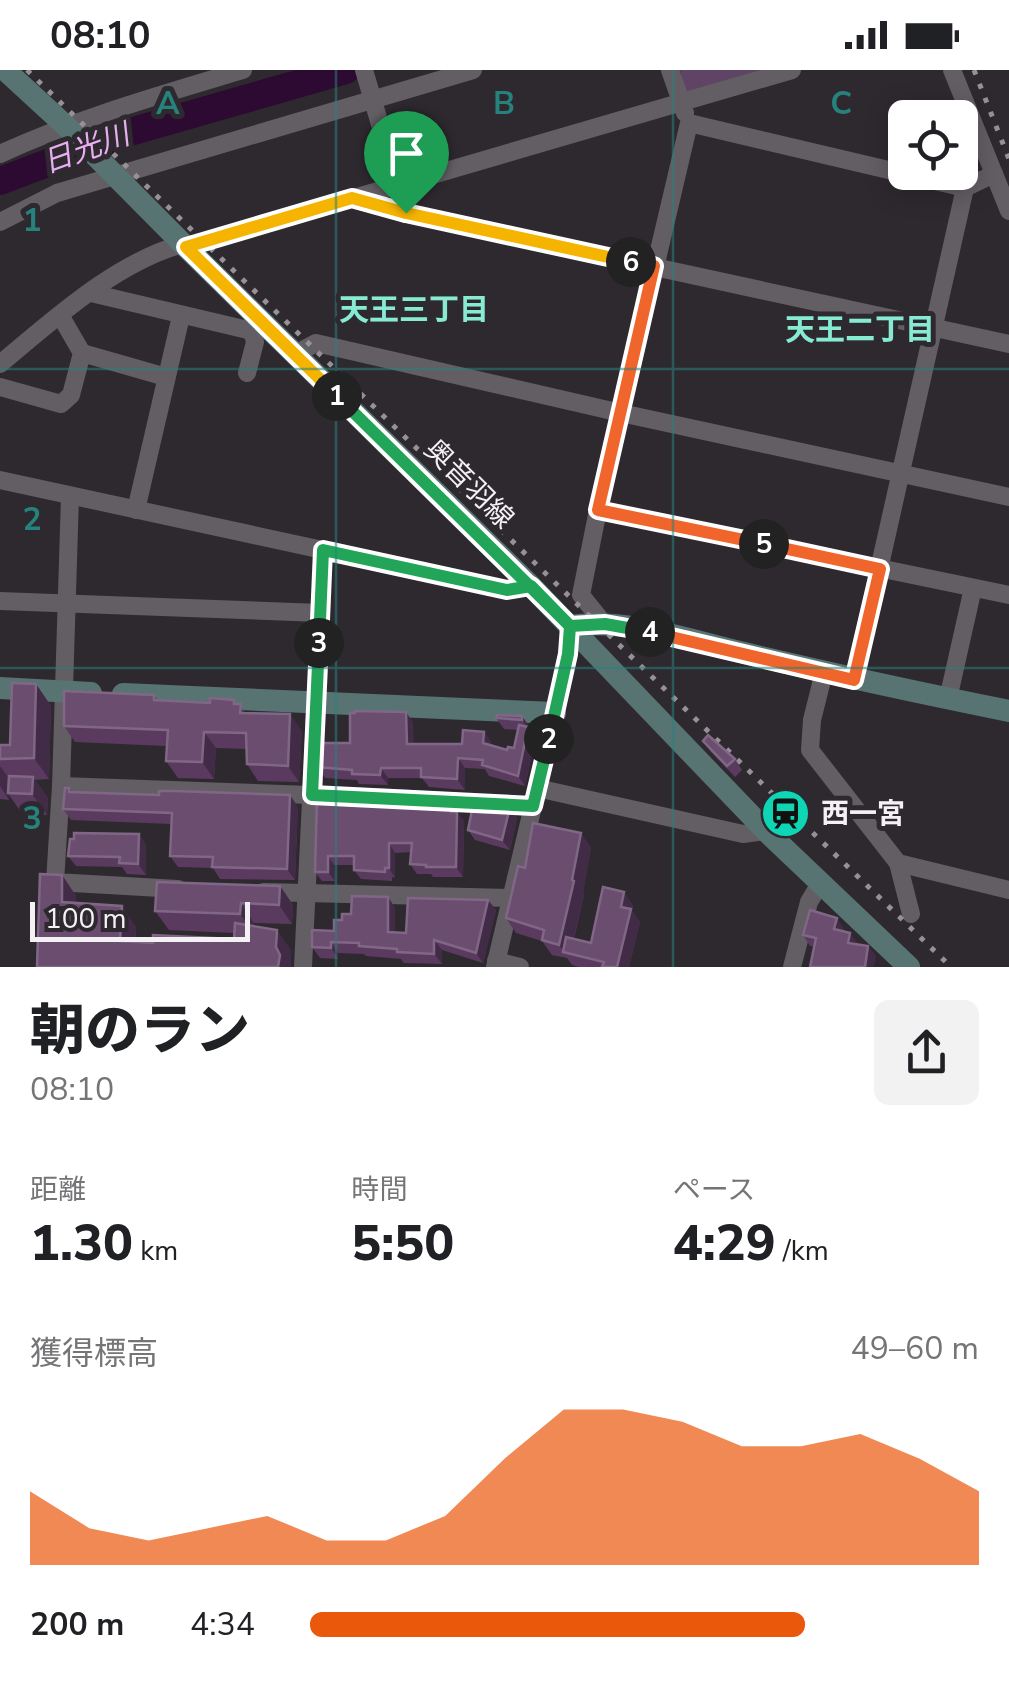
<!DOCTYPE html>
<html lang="ja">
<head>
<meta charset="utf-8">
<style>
	:root { --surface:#fff; --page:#f2f2f2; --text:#202124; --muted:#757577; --accent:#ea580c }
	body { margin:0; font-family:"Nunito Sans","Noto Sans JP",sans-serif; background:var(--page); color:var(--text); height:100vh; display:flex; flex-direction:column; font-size:38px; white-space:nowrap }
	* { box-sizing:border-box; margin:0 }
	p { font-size:32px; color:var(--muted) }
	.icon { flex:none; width:55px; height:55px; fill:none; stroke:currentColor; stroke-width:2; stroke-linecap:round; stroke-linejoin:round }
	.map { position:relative; height:897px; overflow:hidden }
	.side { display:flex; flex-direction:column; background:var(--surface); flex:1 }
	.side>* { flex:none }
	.controls { position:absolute; left:888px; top:30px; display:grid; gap:20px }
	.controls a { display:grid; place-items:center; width:90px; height:90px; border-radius:15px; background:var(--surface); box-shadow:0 5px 25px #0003; font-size:50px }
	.scale { position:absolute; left:30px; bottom:25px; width:220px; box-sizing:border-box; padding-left:10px; border:5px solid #f4f1f5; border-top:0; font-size:28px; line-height:35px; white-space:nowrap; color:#f4f1f5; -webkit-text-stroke:8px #2e292f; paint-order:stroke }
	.pin { position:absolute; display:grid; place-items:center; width:85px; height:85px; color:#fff; margin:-102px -42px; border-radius:50% 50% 50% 0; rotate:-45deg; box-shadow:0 0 10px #0007 }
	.pin .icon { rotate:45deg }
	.km { position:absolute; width:50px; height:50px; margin:-25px; border-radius:50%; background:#222; color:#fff; font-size:28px; line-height:50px; text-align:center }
	.round { display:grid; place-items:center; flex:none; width:105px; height:105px; border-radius:15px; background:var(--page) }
	.overview { display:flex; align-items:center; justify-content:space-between; height:170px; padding:0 30px }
	h1 { font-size:55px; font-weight:800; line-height:75px }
	.metrics { display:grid; grid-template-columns:repeat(3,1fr); gap:15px; height:170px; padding:10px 30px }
	.metrics div { display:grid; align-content:center }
	.metrics b { font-size:50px; font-weight:800 }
	.metrics small { font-size:28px; font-weight:400 }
	.metrics p { font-size:28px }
	.chart { height:280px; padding:20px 30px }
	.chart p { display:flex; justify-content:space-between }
	.chart svg { width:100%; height:180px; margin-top:10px; fill:var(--accent); opacity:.7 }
	ul { padding:0 30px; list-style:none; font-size:32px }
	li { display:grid; grid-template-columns:160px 120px 1fr; align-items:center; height:75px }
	li i { height:25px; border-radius:12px; background:var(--accent) }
	.status { display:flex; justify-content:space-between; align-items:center; height:70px; padding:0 50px; background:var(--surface); direction:ltr }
	.status svg { height:28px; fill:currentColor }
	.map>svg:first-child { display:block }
	.green { fill:#604465 }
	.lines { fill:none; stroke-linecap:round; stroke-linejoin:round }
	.river { stroke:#2d0a32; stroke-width:28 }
	.street { stroke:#635d64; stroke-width:18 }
	.secondary { stroke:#577472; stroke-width:22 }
	.rail { stroke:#959196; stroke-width:5; stroke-dasharray:5 10; stroke-linecap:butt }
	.wall { fill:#5b3a60 }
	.shaded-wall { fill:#422b46 }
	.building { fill:#6b4d70; stroke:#806785; stroke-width:2.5 }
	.split-1-casing { stroke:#fff; stroke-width:20 }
	.split-2-casing { stroke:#fff; stroke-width:20 }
	.split-3-casing { stroke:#fff; stroke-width:20 }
	.split-4-casing { stroke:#fff; stroke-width:20 }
	.split-5-casing { stroke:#fff; stroke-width:20 }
	.split-6-casing { stroke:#fff; stroke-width:20 }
	.split-7-casing { stroke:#fff; stroke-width:20 }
	.split-1 { stroke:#f5b400; stroke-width:12 }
	.split-2 { stroke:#22a559; stroke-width:12 }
	.split-3 { stroke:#22a559; stroke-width:12 }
	.split-4 { stroke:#22a559; stroke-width:12 }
	.split-5 { stroke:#f0652b; stroke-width:12 }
	.split-6 { stroke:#f0652b; stroke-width:12 }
	.split-7 { stroke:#f5b400; stroke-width:12 }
	.grid { fill:none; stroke:#26827c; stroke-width:2.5; stroke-opacity:0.55 }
	.labels { text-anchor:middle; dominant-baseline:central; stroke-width:10; stroke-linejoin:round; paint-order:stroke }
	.street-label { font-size:28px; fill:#f4f1f5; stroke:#2e292f }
	.poi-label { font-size:28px; font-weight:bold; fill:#f4f1f5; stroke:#2e292f; text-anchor:start }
	.water-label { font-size:30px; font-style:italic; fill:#e8aef2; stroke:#2e292f }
	.neighbourhood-label { font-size:30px; font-weight:bold; fill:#87ead2; stroke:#2e292f }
	.grid-label { font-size:32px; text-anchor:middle; font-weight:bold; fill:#26827c; stroke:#2e292f; stroke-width:10; stroke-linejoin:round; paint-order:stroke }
</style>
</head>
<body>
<div class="status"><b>08:10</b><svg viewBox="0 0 49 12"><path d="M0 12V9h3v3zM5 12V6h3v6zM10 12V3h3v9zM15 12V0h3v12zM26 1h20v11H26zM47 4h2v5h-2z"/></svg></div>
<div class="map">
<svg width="1009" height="897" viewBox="0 0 1009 897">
	<rect width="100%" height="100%" fill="#2e292f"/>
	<path class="green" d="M680 0H760L685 24Z"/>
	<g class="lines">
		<path class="river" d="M0 111 130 62 346 0"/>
		<g class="street">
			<path d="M364 0 406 143"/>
			<path d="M670 0 685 43"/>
			<path d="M952 0 1009 141"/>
			<path d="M0 84C78 48 160 25 243 0"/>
			<path d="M352 129 406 143 1009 274"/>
			<path d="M0 152 57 123 473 0"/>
			<path d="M186 177 792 0"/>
			<path d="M91 223 252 261 263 253"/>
			<path d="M82 283 166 307"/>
			<path d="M295 284 316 273 621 343 1009 427"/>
			<path d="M0 294C53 250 116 192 183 174"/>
			<path d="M247 303 255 272 252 261"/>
			<path d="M0 317 61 334 71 325 82 283 60 245"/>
			<path d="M0 410 507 520 531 516"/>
			<path d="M70 426 61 716 55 812 178 819"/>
			<path d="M136 440 181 246"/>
			<path d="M598 440 1009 525"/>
			<path d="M0 531 320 543"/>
			<path d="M605 555 581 525 598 440 689 53 965 118 994 104"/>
			<path d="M824 602 812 650 810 680 898 793 911 844"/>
			<path d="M854 610 965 118"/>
			<path d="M948 629 973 518"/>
			<path d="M61 716 395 728 533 736"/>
			<path d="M537 718 743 764 766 761"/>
			<path d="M898 793 1009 820"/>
			<path d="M264 822 511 828"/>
			<path d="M496 891 520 897"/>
			<path d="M303 897 323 480"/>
			<path d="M495 897 555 643 567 585 570 556"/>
			<path d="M792 897 809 832 821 812"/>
		</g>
		<g class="secondary">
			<path d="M5 0 67 57 183 174 531 516 766 761 909 897"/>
			<path d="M570 556C628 548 688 570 744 583 832 604 920 623 1009 641"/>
			<path d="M0 618 91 623"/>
			<path d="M123 624 555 643"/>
		</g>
		<g class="rail">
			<path d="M27 0 951 897"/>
			<path d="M974 0 1009 89"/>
		</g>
	</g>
	<g class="wall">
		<path d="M36 614 51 636 49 709 35 710 48 728 47 745H23L9 725V730L0 729V675H10Z"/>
		<path d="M154 625 158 631 236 634 247 644 302 661 299 712 258 711 247 694V679L216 678 214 709 178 708 166 691 167 676 75 672 64 656Z"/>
		<path d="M406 642 413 653V674H462L484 662 491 672V675L507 680 514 678 518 660 504 659 496 648 522 646 536 667 525 716 489 706 485 699 465 698V720L429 717 422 708H388V715L359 714 357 710 325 708 317 697 350 673Z"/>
		<path d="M703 671 735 689 742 700 735 707 711 682Z"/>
		<path d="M69 718 72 722 298 737 295 810 220 809 213 798 178 797 170 786 172 754 71 750 63 739Z"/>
		<path d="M317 728 418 733 422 738 453 742 464 751 463 807H433L431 804H417L410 794 411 782 395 783V808L392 807V811L361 809 354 800V795H334L335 811H322L315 802Z"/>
		<path d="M510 737 517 748 510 780 475 770 468 760Z"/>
		<path d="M139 764 146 775V805L127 804 122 797 76 796 68 786Z"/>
		<path d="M591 777 583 823 584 825 574 869 591 873 633 835 632 841 640 852 629 897H579L572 895 567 888 552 885 542 871 516 863 506 848 525 798Z"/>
		<path d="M62 805 76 826V833L136 857V872L153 873 234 869V863L169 860 155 841 280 816 293 835 292 854 254 853V856L291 880V897H37Z"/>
		<path d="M388 827 395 838V862L406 863 488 830 496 840 483 893 442 880V894L404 893 401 889 366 886 364 884 338 883V889L320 888 312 877 334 861 342 850Z"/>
		<path d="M844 859V861L857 874 868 876 876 887 810 876 803 865Z"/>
	</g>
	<g class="shaded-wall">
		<path d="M36 614 51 636 49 709 34 688Z"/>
		<path d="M406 642 413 653 414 685 407 674Z"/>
		<path d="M290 644 302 661 299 712 288 696Z"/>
		<path d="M522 646 536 667 525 716 518 706 528 658 522 650Z"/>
		<path d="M204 662 216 678 214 709 202 692Z"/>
		<path d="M484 662 491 672V683L483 673Z"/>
		<path d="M458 688 465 698V720L457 709Z"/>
		<path d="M0 696 10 710 9 730 0 716Z"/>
		<path d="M381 698 388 708V715L380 705Z"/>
		<path d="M33 707 48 728 47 745 32 724Z"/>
		<path d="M290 725 298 737 295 810 287 799Z"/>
		<path d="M510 737 517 748 510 780 502 770Z"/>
		<path d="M451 739 457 748V742L464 751 463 807 456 797Z"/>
		<path d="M581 763 591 777 583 823 584 825 570 884 565 883 559 875Z"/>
		<path d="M139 764 146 775V805L138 794Z"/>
		<path d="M389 773 395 783V808L389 798Z"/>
		<path d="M328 786 334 795 335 811 328 802Z"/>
		<path d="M62 805 76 826V853L62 832Z"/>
		<path d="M280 816 293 835 292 854 279 835Z"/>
		<path d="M624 822 633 835 632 841 640 852 629 897H617L621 837Z"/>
		<path d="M388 827 395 838V873L388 862Z"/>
		<path d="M488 830 496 840 483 893 476 883Z"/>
		<path d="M241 833 254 853V863L240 844Z"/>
		<path d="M122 836 136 857 135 892 120 871Z"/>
		<path d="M837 848 844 859 842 870 834 859Z"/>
		<path d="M277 860 291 880V897H278L276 877Z"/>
		<path d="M850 863 858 873 855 883 848 873Z"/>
		<path d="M434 870 442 880V894L434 884Z"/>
		<path d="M331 872 338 883V889L331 878Z"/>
		<path d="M868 876 876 887 874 897H865Z"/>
	</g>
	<g class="building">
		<path d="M12 613 36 614 34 688 0 689V675H10Z"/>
		<path d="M64 621 154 625V630L210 633V628L234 630V634H241L240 643 290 644 288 696 247 694 246 663 204 662 202 692 166 691 168 660 64 656Z"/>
		<path d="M355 641 406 642 407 674H462L463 660 484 662 483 673 507 680 508 677 514 678 519 655 528 657 518 706 482 695 483 690 458 688 457 709 421 707V698H381L380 705 352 704V700L317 697 319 673H350V643H355Z"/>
		<path d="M497 645 522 646V650L496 648Z"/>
		<path d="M708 665 735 689 727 696 703 671Z"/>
		<path d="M9 706 33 707 32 724 8 723Z"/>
		<path d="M65 718H69V722L159 725V721H174L290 725 287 799 212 797 213 787 170 786 172 743 63 739Z"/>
		<path d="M317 728 418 733V738L451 739V742H457L456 797H426V795L410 794 412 773H389V798H385V802L354 800V786H328V802H315Z"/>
		<path d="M473 735 510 737 502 770 468 760Z"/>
		<path d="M533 753 581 763 572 810 574 811 559 875 542 870 544 860 506 848 518 796 525 798Z"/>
		<path d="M74 763 139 764 138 794 119 793 120 787 68 786 70 769H74Z"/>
		<path d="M40 804 62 805V832L122 836 120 871 153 873V865L234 869 235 853 277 860 276 877 280 885 278 897H37Z"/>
		<path d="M157 812 280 816 279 835 241 833 240 844 155 841Z"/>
		<path d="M603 817 624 822 621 837 631 839 617 897H602L604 892 563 882 566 867 591 873Z"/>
		<path d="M352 826 388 827V862L406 863 408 828 488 830 476 883 434 870V884L397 882V879L359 876V873L331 872V878L312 877V860L334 861V850H342V844H351Z"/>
		<path d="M810 840 837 848 834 859 850 863 848 873 868 876 865 897H810L816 868 803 865Z"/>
	</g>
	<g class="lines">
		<defs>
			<path id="split-1" d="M337 326 186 177 352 128 406 143"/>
			<path id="split-2" d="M337 326 570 556 568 584 549 669"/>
			<path id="split-3" d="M319 573 312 725 533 736 549 669"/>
			<path id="split-4" d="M319 573 323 480 507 520 531 516 570 556 605 554 650 562"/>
			<path id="split-5" d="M650 562 854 610 880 499 764 474"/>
			<path id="split-6" d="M631 192 654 196 598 440 764 474"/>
			<path id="split-7" d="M406 143 631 192"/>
		</defs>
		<use href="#split-1" class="split-1-casing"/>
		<use href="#split-2" class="split-2-casing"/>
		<use href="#split-3" class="split-3-casing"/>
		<use href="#split-4" class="split-4-casing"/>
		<use href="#split-5" class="split-5-casing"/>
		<use href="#split-6" class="split-6-casing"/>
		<use href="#split-7" class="split-7-casing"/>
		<use href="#split-1" class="split-1"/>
		<use href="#split-2" class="split-2"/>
		<use href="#split-3" class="split-3"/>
		<use href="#split-4" class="split-4"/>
		<use href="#split-5" class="split-5"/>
		<use href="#split-6" class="split-6"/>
		<use href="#split-7" class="split-7"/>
	</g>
	<path class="grid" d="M336 0V897M673 0V897M0 299H1009M0 598H1009"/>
	<defs>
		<symbol id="station-disc" viewBox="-11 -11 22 22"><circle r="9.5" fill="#0ed5b4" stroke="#2e292f"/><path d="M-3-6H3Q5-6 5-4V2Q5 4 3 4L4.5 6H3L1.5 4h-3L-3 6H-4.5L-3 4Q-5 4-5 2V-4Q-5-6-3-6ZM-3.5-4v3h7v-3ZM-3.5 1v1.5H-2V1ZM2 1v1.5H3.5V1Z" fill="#111"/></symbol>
	</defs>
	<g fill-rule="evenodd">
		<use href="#station-disc" x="758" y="716" width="55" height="55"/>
	</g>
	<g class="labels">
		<g class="street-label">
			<text transform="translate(469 414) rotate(45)">奥音羽線</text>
		</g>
		<g class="poi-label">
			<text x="821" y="744">西一宮</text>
		</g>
		<g class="water-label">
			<text transform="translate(86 79) rotate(-20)">日光川</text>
		</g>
		<g class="neighbourhood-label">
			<text x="414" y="240">天王三丁目</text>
			<text x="860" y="260">天王二丁目</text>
		</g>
	</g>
	<g class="grid-label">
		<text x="168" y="44">A</text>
		<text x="504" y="44">B</text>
		<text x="841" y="44">C</text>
		<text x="32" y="161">1</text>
		<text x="32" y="460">2</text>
		<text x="32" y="759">3</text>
	</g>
</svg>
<div class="controls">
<a><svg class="icon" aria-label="locate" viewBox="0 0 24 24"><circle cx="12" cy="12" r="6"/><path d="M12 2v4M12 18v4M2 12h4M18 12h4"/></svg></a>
</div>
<div class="scale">100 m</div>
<div class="pin" style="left:406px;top:143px;background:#1e9e55"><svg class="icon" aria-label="arrive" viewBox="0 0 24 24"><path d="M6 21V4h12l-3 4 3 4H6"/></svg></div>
<b class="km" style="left:337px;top:326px">1</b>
<b class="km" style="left:549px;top:669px">2</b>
<b class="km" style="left:319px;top:573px">3</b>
<b class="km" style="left:650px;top:562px">4</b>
<b class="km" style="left:764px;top:474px">5</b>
<b class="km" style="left:631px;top:192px">6</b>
</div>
<section class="side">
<div class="overview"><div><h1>朝のラン</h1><p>08:10</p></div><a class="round"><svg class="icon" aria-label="share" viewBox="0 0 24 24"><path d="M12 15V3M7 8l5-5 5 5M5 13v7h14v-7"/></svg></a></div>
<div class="metrics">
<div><p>距離</p><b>1.30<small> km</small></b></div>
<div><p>時間</p><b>5:50</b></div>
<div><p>ペース</p><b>4:29<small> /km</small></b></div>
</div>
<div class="chart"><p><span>獲得標高</span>49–60 m</p>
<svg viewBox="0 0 160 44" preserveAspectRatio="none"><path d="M0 44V26L10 35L20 38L30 35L40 32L50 38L60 38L70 32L80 18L90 6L100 6L110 9L120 15L130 15L140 12L150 18L160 26V44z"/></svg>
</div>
<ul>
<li><b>200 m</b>4:34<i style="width:74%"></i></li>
</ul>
</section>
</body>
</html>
